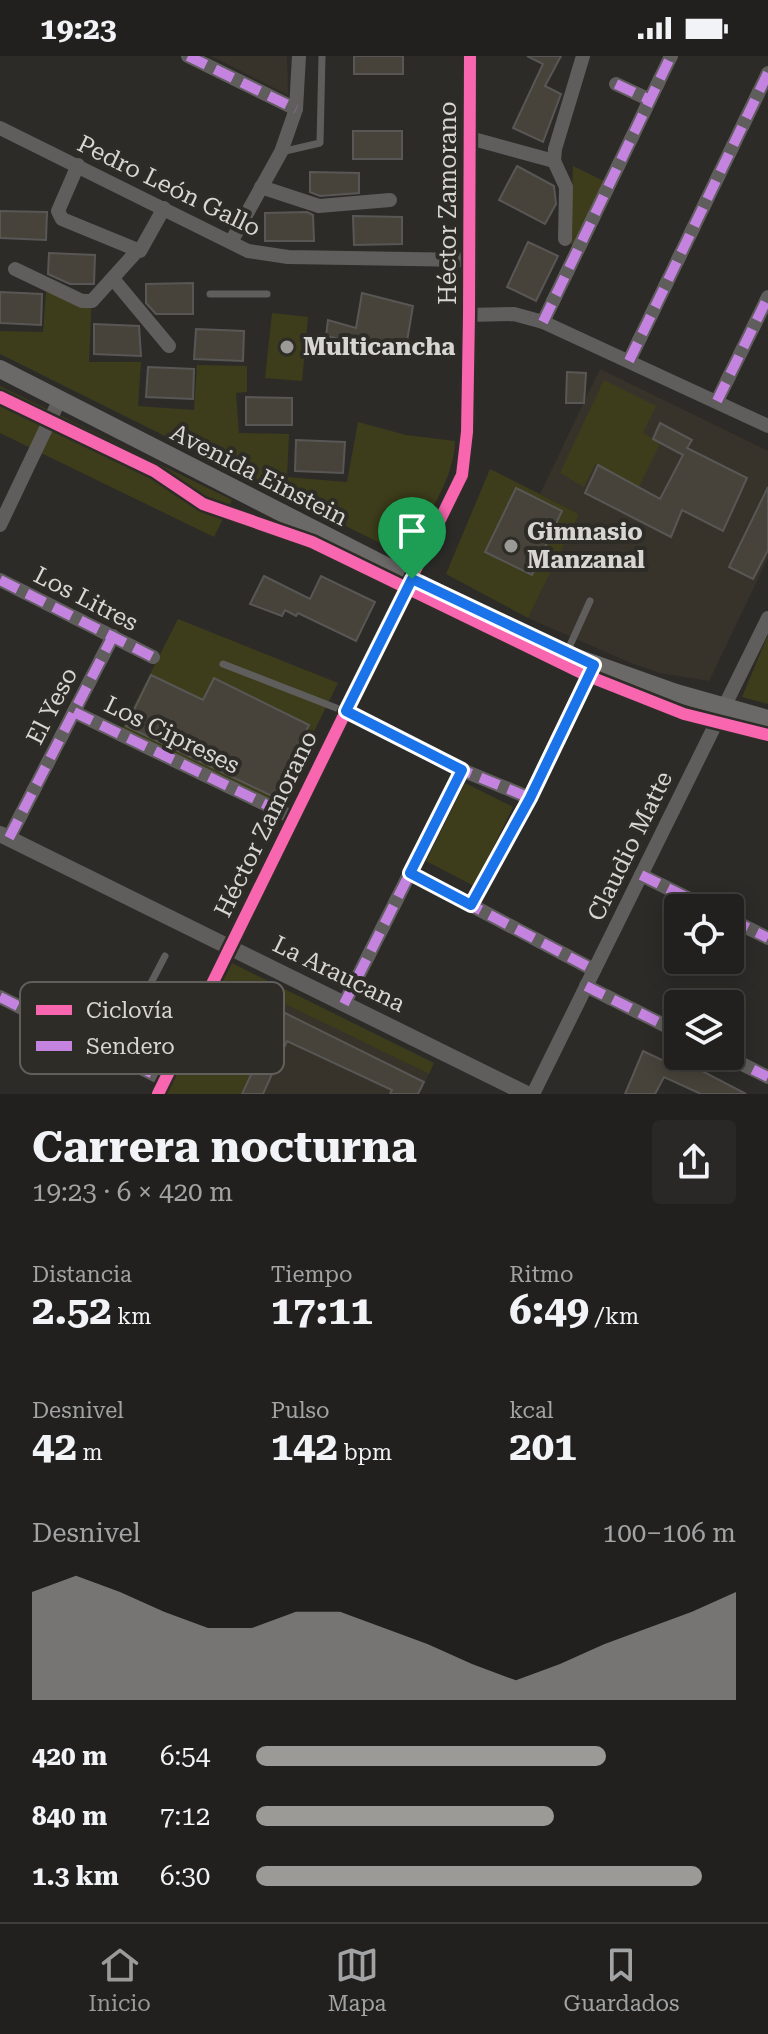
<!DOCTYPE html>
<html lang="es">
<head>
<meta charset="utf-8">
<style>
	:root { --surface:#22201e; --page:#2a2827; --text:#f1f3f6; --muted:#a2a3a4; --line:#3f3e3c; --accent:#9c9a97 }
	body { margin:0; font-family:"Roboto Serif",serif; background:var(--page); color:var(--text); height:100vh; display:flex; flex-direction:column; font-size:30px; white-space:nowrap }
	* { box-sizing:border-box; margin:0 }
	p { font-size:26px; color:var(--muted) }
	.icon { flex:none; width:44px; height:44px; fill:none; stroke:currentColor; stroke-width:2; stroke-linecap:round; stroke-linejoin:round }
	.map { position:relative; height:1038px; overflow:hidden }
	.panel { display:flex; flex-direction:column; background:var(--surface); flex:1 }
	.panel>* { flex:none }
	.controls { position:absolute; left:664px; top:838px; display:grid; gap:16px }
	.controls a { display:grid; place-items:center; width:80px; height:80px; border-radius:8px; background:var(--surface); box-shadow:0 4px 20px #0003,0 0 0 2px var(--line); font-size:40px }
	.pin { position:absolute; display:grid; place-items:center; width:68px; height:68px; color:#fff; margin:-82px -34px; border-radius:50% 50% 50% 0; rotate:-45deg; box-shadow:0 0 8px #0007 }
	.pin .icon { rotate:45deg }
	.round { display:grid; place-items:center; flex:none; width:84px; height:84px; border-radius:8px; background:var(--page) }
	.summary { display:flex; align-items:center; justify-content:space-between; height:136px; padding:0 32px }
	h1 { font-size:44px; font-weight:700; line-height:60px }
	.metrics { display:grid; grid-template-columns:repeat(3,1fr); gap:12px; height:136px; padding:8px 32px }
	.metrics div { display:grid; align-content:center }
	.metrics b { font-size:40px; font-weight:700 }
	.metrics small { font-size:22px; font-weight:400 }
	.metrics p { font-size:22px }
	.chart { height:224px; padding:16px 32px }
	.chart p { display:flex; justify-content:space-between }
	.chart svg { width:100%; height:144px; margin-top:8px; fill:var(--accent); opacity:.7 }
	ul { padding:0 32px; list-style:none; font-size:26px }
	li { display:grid; grid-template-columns:128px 96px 1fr; align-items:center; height:60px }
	li i { height:20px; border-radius:10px; background:var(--accent) }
	.status { display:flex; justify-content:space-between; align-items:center; height:56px; padding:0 40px; background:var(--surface); direction:ltr }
	.status svg { height:22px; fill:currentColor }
	.tab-bar { display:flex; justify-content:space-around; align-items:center; height:112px; border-top:2px solid var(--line); background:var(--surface); font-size:22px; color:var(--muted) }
	.tab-bar a { display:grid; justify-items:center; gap:4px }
	.tab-bar .on { color:var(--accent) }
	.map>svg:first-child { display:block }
	.built { fill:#38332a }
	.green { fill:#3d3d1b }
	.building { fill:#47433a; stroke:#585755; stroke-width:2 }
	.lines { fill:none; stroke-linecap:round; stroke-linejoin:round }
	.service { stroke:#5f5e5d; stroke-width:7 }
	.minor { stroke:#5f5e5d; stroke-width:14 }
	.tertiary { stroke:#5f5e5d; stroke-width:16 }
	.secondary { stroke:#6a6968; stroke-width:18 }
	.quiet { stroke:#c483df; stroke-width:10; stroke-dasharray:20 10; stroke-linecap:butt }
	.cycleway-casing { stroke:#2e2c27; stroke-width:17 }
	.cycleway { stroke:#f766af; stroke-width:12 }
	.route-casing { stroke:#fff; stroke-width:16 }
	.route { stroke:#1a73e8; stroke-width:10 }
	.poi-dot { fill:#9c9a97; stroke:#2e2c27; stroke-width:3 }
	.labels { text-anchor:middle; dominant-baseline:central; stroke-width:8; stroke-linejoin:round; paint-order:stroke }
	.street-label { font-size:24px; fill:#d8d6d3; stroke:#2e2c27 }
	.poi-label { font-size:24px; font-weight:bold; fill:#d8d6d3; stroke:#2e2c27; text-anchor:start }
	.key { fill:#2e2c27; stroke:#615f5b; stroke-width:2 }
	.key-label { font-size:22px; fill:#d8d6d3 }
</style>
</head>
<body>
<div class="status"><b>19:23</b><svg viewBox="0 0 49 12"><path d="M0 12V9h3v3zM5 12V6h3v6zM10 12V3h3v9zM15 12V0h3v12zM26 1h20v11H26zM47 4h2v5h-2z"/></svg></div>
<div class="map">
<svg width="768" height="1038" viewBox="0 0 768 1038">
	<rect width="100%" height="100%" fill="#2d2b28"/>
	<g class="built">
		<path d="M211 0H287L288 39Z"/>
		<path d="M600 313 768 395V502L709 625 660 617 631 607 528 562 579 458 540 438Z"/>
		<path d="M285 948 429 1018 419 1038H241Z"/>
	</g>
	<g class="green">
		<path d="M573 110 606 126 576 190 571 188Z"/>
		<path d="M46 236 92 238 89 306H141L138 350 194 354 197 309 247 310V336L236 337 239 377 289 378 287 421 347 426 358 366 406 379 455 385C454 426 424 464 404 499L0 298V275L43 276Z"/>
		<path d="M272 257 308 261 302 325 265 322Z"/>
		<path d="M604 324 656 350 643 377 660 387 639 431 595 408 584 431 560 417Z"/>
		<path d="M0 330 232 444 214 481 0 377Z"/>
		<path d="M490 413 579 458 528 562 446 518Z"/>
		<path d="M178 563 338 627 277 750 121 675Z"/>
		<path d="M768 579V648L742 641Z"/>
		<path d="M465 727 513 751 474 830 426 805Z"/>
		<path d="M232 907 434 1007 429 1018 285 948 241 1038H164Z"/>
	</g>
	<g class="building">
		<rect x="354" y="0" width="49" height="18"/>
		<path d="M527 0H561L545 30 561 38 543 86 513 72 543 8Z"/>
		<rect x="353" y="75" width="49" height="28"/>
		<path d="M517 110 554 130 556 148 545 168 499 144Z"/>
		<path d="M310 116 359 117V137L320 140 310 136Z"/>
		<path d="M0 155 47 156 46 184 0 182Z"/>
		<path d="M307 156 313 159 314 185H265V157Z"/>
		<path d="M353 160 402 161V188L354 189Z"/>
		<path d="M528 186 558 200 536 245 507 231Z"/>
		<path d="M49 197 95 199 94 228H70L48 218Z"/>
		<path d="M193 227V258H156L146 247V228Z"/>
		<path d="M0 236 42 238 41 269 0 267Z"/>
		<path d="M362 237 413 250 405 297 326 280 328 264 356 272Z"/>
		<path d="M94 268 139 270 141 300 94 298Z"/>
		<path d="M196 273 244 275 243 305 194 303Z"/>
		<path d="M148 311 194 313 193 343 146 341Z"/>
		<path d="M567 316 586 317 584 347H566Z"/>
		<path d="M246 341 292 342V369H246Z"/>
		<path d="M660 367 692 384 687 392 747 422 723 475 682 454 671 481 585 437 598 409 660 443 683 399 653 383Z"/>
		<path d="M296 384 345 386 343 417 295 415Z"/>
		<path d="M768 431V494L753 523 729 511Z"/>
		<path d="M516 432 562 455 532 519 485 496Z"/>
		<path d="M264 520 310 543 321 520 375 546 356 585 298 557 296 560 285 554 282 560 250 548Z"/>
		<path d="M151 619 203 644 214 622 309 669 274 741 126 670Z"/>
		<path d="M281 955 424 1026 418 1038H390L392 1034 287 985 263 1038H242Z"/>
		<path d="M643 995 664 1005 668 997 746 1038H701L664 1021 655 1038H625Z"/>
	</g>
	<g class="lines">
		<g class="service">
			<path d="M281 96 320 87 322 0"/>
			<path d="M210 238H267"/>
			<path d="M567 596 590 545"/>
			<path d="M223 608 344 655"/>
			<path d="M114 998 165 900"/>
		</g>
		<g class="minor">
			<path d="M188 0 296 53"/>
			<path d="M616 28 650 44"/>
			<path d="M0 72 248 195 288 201 469 204"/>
			<path d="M470 82 554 105 555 93 583 0"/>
			<path d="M554 105 566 131 565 183"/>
			<path d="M78 109 58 155 62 163 140 195 164 152"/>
			<path d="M261 131 319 150 390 144"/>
			<path d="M231 186 281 96 296 53 299 0"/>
			<path d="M15 213 82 245H92L137 195"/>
			<path d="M114 224 169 290"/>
			<path d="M469 259 514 258 543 266 768 370"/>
			<path d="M543 266 671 0"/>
			<path d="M629 305 768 17"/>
			<path d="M717 345 768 241"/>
			<path d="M0 469 60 343"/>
			<path d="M0 524 153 601"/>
			<path d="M346 655 462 714 530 742"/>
			<path d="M74 656 294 762"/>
			<path d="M9 782 113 580"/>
			<path d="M410 817 594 914"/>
			<path d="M641 819 708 852"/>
			<path d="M471 849 530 742 594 609"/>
			<path d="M730 863 768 882"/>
			<path d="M586 930 678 976"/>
			<path d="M0 941 165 1024"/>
			<path d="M344 948 462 714"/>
			<path d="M726 1000 768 1021"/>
			<path d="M158 1038 230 891"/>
			<path d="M533 1038 768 562"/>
		</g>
		<g class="tertiary">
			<path d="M0 778 527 1038"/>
			<path d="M230 891 462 419 467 376 469 259 470 0"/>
		</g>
		<path class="secondary" d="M0 313 476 556 566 598 676 637 768 663"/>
		<g class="quiet">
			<path d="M188 0 296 53"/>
			<path d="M616 28 650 44"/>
			<path d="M543 266 671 0"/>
			<path d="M629 305 768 17"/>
			<path d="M717 345 768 241"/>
			<path d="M0 524 153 601"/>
			<path d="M346 655 462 714 530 742"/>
			<path d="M74 656 294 762"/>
			<path d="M9 782 113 580"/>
			<path d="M410 817 594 914"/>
			<path d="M641 819 708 852"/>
			<path d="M471 849 530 742 594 609"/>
			<path d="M730 863 768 882"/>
			<path d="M586 930 678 976"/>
			<path d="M0 941 165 1024"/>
			<path d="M344 948 462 714"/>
			<path d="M726 1000 768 1021"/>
		</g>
		<defs>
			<g id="cycleway">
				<path d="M0 341 154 415 203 448 312 486 588 620 684 658 768 679"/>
				<path d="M158 1038 462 419 467 376 469 259 470 0"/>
			</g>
		</defs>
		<use href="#cycleway" class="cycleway-casing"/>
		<use href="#cycleway" class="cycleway"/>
	</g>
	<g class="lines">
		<defs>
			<path id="route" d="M412 523 594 609 530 742 471 849 410 817 462 714 346 655Z"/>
		</defs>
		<use href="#route" class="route-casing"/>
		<use href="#route" class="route"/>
	</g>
	<g class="poi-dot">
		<circle cx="287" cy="291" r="8"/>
		<circle cx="511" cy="490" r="8"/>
	</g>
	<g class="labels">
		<g class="street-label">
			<text transform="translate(169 130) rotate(26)">Pedro León Gallo</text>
			<text transform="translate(448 147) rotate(-90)">Héctor Zamorano</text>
			<text transform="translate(259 419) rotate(27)">Avenida Einstein</text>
			<text transform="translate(86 543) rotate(27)">Los Litres</text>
			<text transform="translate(52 650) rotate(-63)">El Yeso</text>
			<text transform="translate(172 679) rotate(26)">Los Cipreses</text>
			<text transform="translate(266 768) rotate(-64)">Héctor Zamorano</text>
			<text transform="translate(630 790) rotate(-64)">Claudio Matte</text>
			<text transform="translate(339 918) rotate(26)">La Araucana</text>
		</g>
		<g class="poi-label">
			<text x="303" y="291">Multicancha</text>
			<text x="527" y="476">Gimnasio<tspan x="527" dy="28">Manzanal</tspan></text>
		</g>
	</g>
	<rect x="20" y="926" width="264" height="92" rx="12" class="key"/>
	<rect x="36" y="949" width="36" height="10" fill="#f766af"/>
	<rect x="36" y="985" width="36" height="10" fill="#c483df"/>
	<g class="key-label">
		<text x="86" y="962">Ciclovía</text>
		<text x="86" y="998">Sendero</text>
	</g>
</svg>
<div class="controls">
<a><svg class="icon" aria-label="locate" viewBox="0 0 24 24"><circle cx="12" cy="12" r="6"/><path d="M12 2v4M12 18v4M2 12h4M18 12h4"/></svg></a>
<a><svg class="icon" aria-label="layers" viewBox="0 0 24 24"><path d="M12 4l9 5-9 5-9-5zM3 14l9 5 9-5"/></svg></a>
</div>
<div class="pin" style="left:412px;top:523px;background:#1e9e55"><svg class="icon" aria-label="arrive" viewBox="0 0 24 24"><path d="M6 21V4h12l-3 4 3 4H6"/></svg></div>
</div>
<section class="panel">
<div class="summary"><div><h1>Carrera nocturna</h1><p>19:23 · 6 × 420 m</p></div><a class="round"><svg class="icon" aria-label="share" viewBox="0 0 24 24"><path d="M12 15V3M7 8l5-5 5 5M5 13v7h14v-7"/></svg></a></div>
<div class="metrics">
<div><p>Distancia</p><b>2.52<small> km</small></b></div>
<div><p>Tiempo</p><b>17:11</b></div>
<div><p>Ritmo</p><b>6:49<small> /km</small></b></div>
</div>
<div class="metrics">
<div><p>Desnivel</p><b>42<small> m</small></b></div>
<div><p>Pulso</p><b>142<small> bpm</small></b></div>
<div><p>kcal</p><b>201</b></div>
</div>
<div class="chart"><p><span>Desnivel</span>100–106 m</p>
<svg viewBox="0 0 160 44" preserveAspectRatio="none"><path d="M0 44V11L10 6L20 11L30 17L40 22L50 22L60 17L70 17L80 22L90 27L100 33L110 38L120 33L130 27L140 22L150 17L160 11V44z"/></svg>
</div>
<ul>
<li><b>420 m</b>6:54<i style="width:73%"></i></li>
<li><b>840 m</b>7:12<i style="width:62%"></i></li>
<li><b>1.3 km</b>6:30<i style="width:93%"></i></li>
</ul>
</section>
<nav class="tab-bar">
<a class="on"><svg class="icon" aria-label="home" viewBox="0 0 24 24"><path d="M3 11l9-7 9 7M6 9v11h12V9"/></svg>Inicio</a>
<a><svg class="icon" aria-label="map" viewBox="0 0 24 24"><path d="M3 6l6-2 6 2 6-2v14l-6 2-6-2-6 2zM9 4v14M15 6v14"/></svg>Mapa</a>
<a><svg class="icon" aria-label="saved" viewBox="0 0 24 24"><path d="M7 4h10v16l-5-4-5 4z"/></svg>Guardados</a>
</nav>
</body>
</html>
